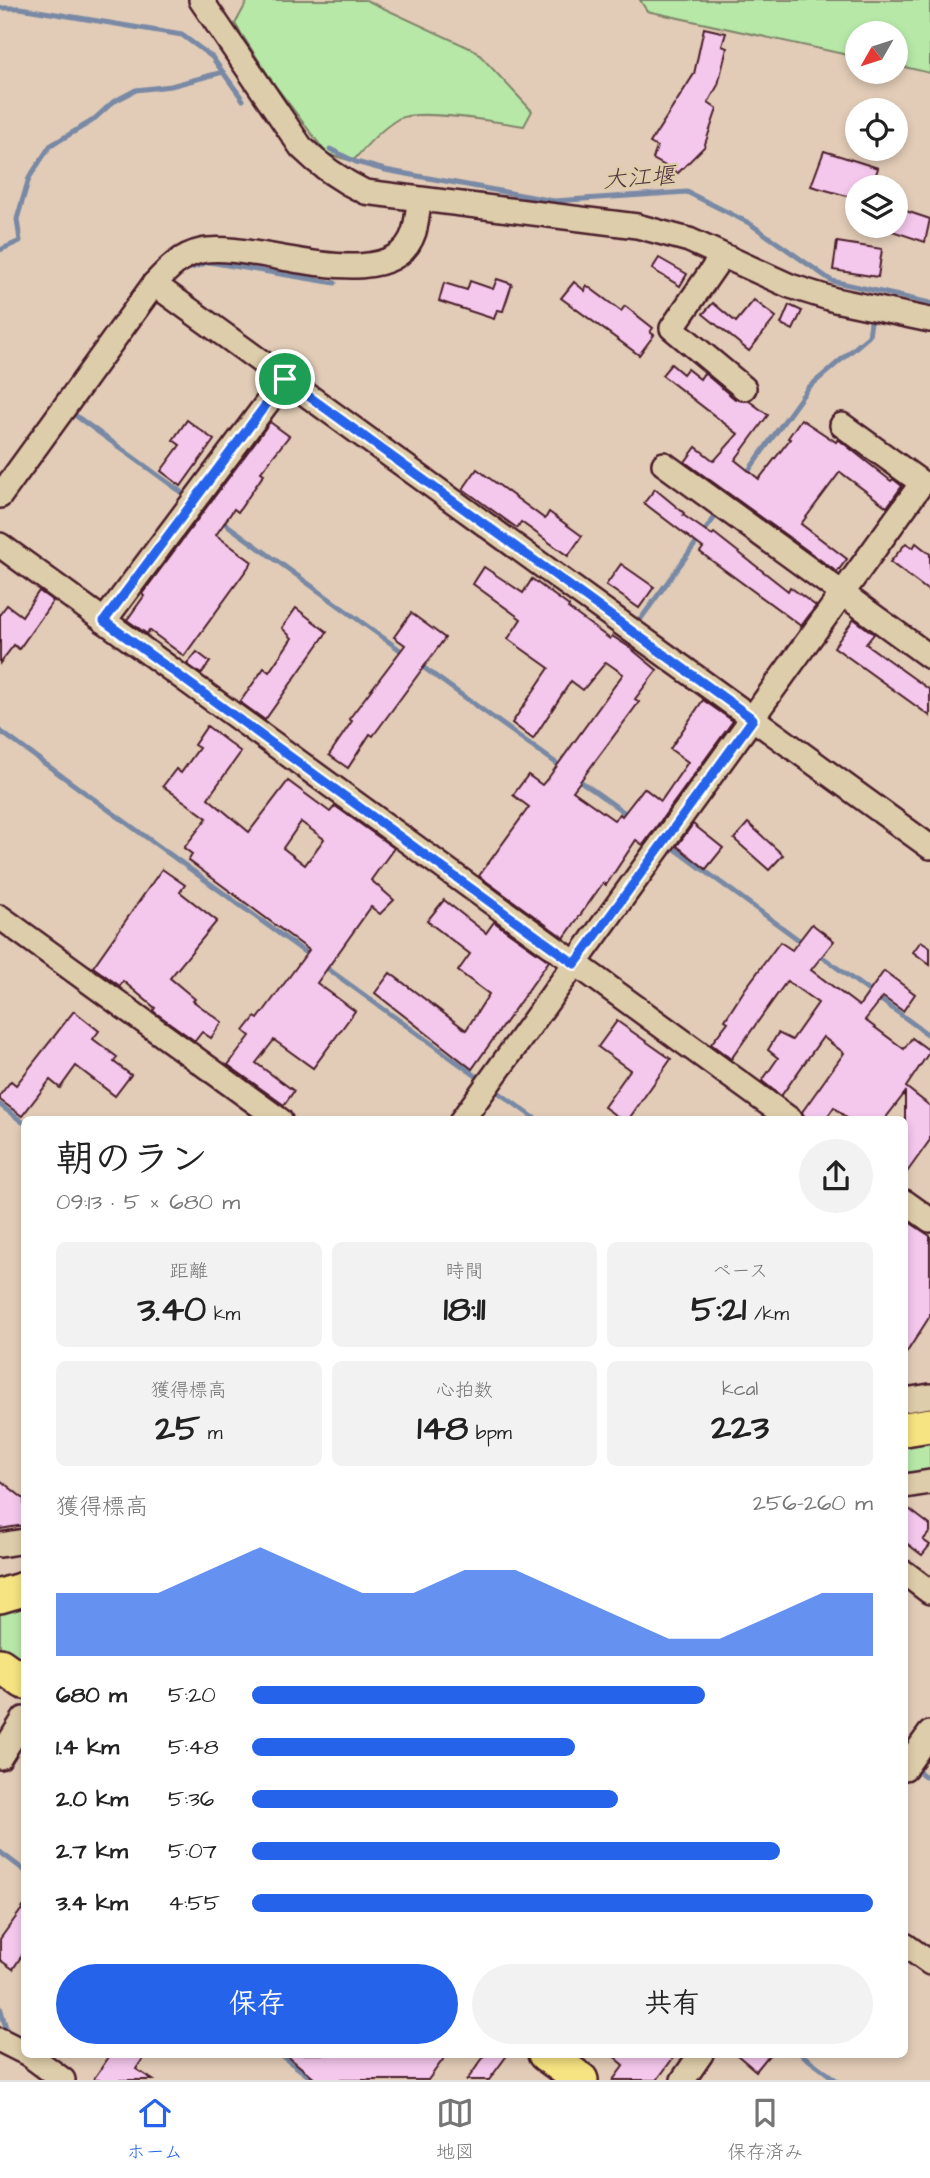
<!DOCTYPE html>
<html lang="ja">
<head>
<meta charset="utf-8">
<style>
	:root { --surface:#fff; --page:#f2f2f2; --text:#222; --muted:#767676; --line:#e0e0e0; --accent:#2563eb }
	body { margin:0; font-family:"Architects Daughter","Klee One",sans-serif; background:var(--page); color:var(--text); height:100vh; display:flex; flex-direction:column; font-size:26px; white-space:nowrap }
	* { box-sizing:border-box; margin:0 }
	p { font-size:23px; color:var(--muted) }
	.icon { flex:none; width:38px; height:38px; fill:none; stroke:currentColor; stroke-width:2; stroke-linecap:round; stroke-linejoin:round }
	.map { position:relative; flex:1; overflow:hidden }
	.sheet { position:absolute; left:21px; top:1116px; width:887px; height:942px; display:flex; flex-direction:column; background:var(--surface); border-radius:10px; box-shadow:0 4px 10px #0003 }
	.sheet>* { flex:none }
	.needle { width:46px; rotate:231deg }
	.tools { position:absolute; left:845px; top:21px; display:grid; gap:14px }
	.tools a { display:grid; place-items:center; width:63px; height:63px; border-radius:50%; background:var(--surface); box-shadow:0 4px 10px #0003; font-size:35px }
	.pin { position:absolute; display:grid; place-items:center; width:60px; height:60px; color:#fff; margin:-30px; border:4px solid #fff; border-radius:50%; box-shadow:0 2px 7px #0007 }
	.round { display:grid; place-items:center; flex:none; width:74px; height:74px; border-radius:37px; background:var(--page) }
	.summary { display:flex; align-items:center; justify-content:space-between; height:119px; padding:0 35px }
	h1 { font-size:38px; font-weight:800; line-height:52px }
	.figures { display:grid; grid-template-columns:repeat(3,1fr); gap:10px; height:119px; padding:7px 35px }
	.figures div { display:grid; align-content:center; border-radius:10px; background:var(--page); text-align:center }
	.figures b { font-size:35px; font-weight:800 }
	.figures small { font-size:19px; font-weight:400 }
	.figures p { font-size:19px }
	.chart { height:196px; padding:14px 35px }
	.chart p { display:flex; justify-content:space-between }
	.chart svg { width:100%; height:126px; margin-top:7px; fill:var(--accent); opacity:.7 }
	.primary-button { display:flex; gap:14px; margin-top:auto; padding:14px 35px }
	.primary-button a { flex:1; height:80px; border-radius:42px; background:var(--accent); color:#fff; font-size:28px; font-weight:800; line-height:80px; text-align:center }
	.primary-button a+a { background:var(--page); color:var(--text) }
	ul { padding:0 35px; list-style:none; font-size:23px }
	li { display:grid; grid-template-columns:112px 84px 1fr; align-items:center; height:52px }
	li i { height:18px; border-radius:9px; background:var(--accent) }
	.menu { display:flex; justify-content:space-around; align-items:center; height:98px; border-top:2px solid var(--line); background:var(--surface); font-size:19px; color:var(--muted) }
	.menu a { display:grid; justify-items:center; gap:4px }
	.menu .current { color:var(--accent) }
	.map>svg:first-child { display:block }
	.green { fill:#b7e8a8; stroke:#80846a; stroke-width:2 }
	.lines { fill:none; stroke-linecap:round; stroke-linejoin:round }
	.stream { stroke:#7989a5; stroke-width:5 }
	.building { fill:#f4c7ec; stroke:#4a1f2b; stroke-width:2; fill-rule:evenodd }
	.minor-casing { stroke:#4a1f2b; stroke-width:28 }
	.highway-casing { stroke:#4a1f2b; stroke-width:38 }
	.minor { stroke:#decdaa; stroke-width:23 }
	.highway { stroke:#f6e381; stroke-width:33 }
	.route-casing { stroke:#fff; stroke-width:14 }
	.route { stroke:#2563eb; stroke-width:9 }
	.labels { text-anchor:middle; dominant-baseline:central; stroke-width:5; stroke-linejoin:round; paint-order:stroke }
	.water-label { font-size:24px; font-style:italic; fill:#52313f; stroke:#decdaa }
</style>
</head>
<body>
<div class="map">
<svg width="930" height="2080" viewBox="0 0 930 2080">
	<rect width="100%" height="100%" fill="#e2ccb7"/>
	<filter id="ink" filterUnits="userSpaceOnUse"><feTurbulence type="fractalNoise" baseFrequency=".0143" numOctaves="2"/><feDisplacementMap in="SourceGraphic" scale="14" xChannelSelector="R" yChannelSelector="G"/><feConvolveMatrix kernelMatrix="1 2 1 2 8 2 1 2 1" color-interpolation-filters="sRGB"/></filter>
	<g filter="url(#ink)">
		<g class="green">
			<path d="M248 0H366L476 51 532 111 524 126C499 122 418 108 398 119 381 129 366 146 353 161L327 154 274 84 235 24Z"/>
			<path d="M640 0H930V73L896 65V33H858L857 57 647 11Z"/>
			<path d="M930 1442V1475L905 1479V1446Z"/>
			<path d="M24 1602V1665L0 1649V1609Z"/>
		</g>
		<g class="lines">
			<g class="stream">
				<path d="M0 8H20L182 35 212 57 243 100"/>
				<path d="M330 149 356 162 385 170 554 201 687 192 749 223 832 281 930 303"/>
				<path d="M0 250 20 241 17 219 29 178 50 146 92 121 113 102 136 90 171 86 223 72"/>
				<path d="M183 271 209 262 335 283"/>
				<path d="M72 413 188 497"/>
				<path d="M744 477 808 388 869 336 872 315"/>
				<path d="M219 519 407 655"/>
				<path d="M637 624 720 510"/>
				<path d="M420 665 563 768"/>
				<path d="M0 731 310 956"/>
				<path d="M576 778 628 815"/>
				<path d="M667 843 803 943"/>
				<path d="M817 953 930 1036"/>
				<path d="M324 966 483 1081"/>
				<path d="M491 1087 537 1120"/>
				<path d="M0 1105 24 1123"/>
				<path d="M905 1385 906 1386"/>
				<path d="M913 1767 930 1780"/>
				<path d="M0 1852 24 1870"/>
				<path d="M0 2007 8 2035"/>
				<path d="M279 2054 314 2080"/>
				<path d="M801 2054 836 2080"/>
			</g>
		</g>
		<g class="building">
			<path d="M704 28 726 33 722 46 727 48 718 85 708 103 717 109 704 147 678 173 653 159 657 147 650 143 694 74Z"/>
			<path d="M824 151 878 168 872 187H858V199L811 186Z"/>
			<path d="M900 209 930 219 925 242 892 231Z"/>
			<path d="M837 242 882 249 878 277 833 270Z"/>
			<path d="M659 258 687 274 680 286 652 269Z"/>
			<path d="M497 279 512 284 503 311 497 310 494 319 439 301 444 283 467 290 470 281 493 289Z"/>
			<path d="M574 282 585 291 586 285 621 311 625 306 653 328 650 332 654 335 639 355 561 298Z"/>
			<path d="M754 300 776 317 749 351 703 314 713 303 736 322Z"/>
			<path d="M789 305 802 311 793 330 781 324Z"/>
			<path d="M671 364 683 374 687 369 700 379 704 373 735 399 749 401 768 415 735 460 759 479 790 439 788 438 801 419 836 442 838 439 891 481 893 479 902 486 887 507 840 472 801 524 847 559 837 572 685 462 696 447 714 461 738 434 662 375Z"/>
			<path d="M187 420 214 440 181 486 161 471 180 445 173 440Z"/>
			<path d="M270 422 289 436 261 472 264 474 238 512 234 509 216 535 252 562 184 656 149 630 147 634 127 620 144 596 142 594Z"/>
			<path d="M477 469 545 519 549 512 582 536 568 556 521 522 517 528 463 489Z"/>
			<path d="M655 489 684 513 683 515 712 535 714 533 788 591 790 587 816 606 801 626 700 552 703 548 644 503Z"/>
			<path d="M906 543 913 548 916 543 930 554V592L890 562Z"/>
			<path d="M621 564 654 587 639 608 606 585Z"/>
			<path d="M484 567 523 593 532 579 569 606 568 608 610 639 612 636 629 647 657 670 635 699 639 702 573 791 614 820 620 814 622 816 644 788 661 801 688 762 670 749 703 700 733 721 643 845 636 840 606 885 603 883 564 938 479 876 529 807 513 795 528 775 542 785 549 777 623 674 606 662 583 690 571 681 533 739 512 723 549 668 508 639 521 619 473 584Z"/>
			<path d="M39 591 53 601 19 649 14 645 0 663V614L7 605 22 616Z"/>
			<path d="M296 608 327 632 265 720 240 702 264 668 269 672 292 638 282 628Z"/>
			<path d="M411 613 445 638 373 736 370 734 348 768 329 755 352 721 349 719 405 645 394 637Z"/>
			<path d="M854 619 874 634 866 644 930 690V716L834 647Z"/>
			<path d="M197 652 210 662 201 674 187 664Z"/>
			<path d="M207 726 241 752 208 798 249 832 288 781 330 812 335 806 394 848 371 880 394 900 380 914 371 907 317 983 355 1011 313 1068 274 1040 256 1063 294 1091 284 1105 228 1065 250 1036 244 1031 255 1017 258 1019 309 950 188 860 192 854 184 848 207 818 163 786 176 769 181 773 199 748 194 745ZM301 822 324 839 305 865 283 848Z"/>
			<path d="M748 823 783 855 769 870 734 839Z"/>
			<path d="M693 824 723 848 706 869 677 846Z"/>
			<path d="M162 869 185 885 180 892 217 921 170 978 195 999 193 1001 222 1022 211 1038 202 1032 195 1041 153 1011 155 1008 123 981 120 986 93 967Z"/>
			<path d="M444 900 486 933 494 922 549 961 472 1069 375 993 390 973 466 1030 489 994 458 971 470 954 427 921Z"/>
			<path d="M812 924 834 941 811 970 859 1006 884 971 915 994 903 1011 883 997 865 1020 904 1049 912 1038 930 1051 906 1087 930 1106V1140L905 1175V1093L884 1120H849L834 1107 825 1120H810L804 1116 802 1112 844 1053 823 1037 781 1096 762 1081 778 1058 768 1050 778 1033 792 1040 818 1003 787 981 731 1059 711 1044 728 1022 725 1020 745 989 780 942 792 950Z"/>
			<path d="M921 941 930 947V965L913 952Z"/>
			<path d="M74 1011 99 1031 93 1039 117 1057 114 1062 131 1075 115 1096 76 1066 60 1088 50 1080 22 1116 0 1100V1095L11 1081 16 1085Z"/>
			<path d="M617 1021 671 1059 628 1120H622L604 1107 630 1070 598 1047Z"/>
			<path d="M909 1222 930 1236V1316L905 1355V1228Z"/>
			<path d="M0 1480 24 1499V1525L0 1529Z"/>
			<path d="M905 1506 930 1525V1532L923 1540 930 1545 922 1555 905 1542Z"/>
			<path d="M24 1906V1952L13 1969 0 1960V1939Z"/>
			<path d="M111 2054H146L136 2069 153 2080H93Z"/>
			<path d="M285 2054H447L428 2080H316Z"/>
			<path d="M486 2054H508L489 2080H467Z"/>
			<path d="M611 2054H676L657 2080H613L624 2065Z"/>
			<path d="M736 2054H770L756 2071Z"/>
		</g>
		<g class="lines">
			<defs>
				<g id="minor">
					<path d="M201 0 301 147C321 167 340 180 365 192L637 226 689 240 790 286 835 300 930 320"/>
					<path d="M722 256 672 328 744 388"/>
					<path d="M154 284 930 847"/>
					<path d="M664 464 930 657"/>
					<path d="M0 496 154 284C167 270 181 255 201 251 253 239 391 303 414 232 417 222 418 211 419 200"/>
					<path d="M0 545 791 1120"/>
					<path d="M104 621 285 379"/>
					<path d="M0 917 280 1120"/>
					<path d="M462 1120 922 483 842 425"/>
					<path d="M905 1202 930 1220"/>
					<path d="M905 1400 930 1396"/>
					<path d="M905 1486 930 1482"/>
					<path d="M0 1545 24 1541"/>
					<path d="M905 1573 930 1592"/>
					<path d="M0 1757 24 1719"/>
					<path d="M905 1768 930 1733"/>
					<path d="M905 1945 930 1963"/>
					<path d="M0 2040 24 2052"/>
					<path d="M28 2054 63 2080"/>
					<path d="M683 2080 701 2054"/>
				</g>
				<g id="highway">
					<path d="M905 1429 930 1425"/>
					<path d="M0 1596 24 1589"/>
					<path d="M0 1665 24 1682"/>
					<path d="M545 2054 581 2080"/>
				</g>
			</defs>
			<use href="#minor" class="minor-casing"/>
			<use href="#highway" class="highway-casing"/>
			<use href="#minor" class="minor"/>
			<use href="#highway" class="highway"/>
		</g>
	</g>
	<g class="lines" filter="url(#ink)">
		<defs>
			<path id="route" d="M285 379 753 719 575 964 104 621Z"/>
		</defs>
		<use href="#route" class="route-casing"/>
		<use href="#route" class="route"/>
	</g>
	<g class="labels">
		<g class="water-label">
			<text transform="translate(639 178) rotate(-4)">大江堰</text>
		</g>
	</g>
</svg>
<div class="tools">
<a><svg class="needle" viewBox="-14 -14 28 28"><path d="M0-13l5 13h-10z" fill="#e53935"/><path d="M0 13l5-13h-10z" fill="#767676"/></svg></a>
<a><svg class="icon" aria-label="locate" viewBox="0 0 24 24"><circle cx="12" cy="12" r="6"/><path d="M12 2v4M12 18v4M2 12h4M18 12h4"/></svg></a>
<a><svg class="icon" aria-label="layers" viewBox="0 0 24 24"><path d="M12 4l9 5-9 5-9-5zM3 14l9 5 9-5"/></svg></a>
</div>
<div class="pin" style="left:285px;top:379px;background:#1e9e55"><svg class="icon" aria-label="arrive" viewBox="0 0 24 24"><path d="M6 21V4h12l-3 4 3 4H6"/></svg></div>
<section class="sheet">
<div class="summary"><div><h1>朝のラン</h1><p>09:13 · 5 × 680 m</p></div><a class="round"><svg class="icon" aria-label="share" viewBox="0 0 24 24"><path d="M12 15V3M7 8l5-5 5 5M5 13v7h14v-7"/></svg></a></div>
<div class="figures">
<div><p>距離</p><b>3.40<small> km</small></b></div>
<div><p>時間</p><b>18:11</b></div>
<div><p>ペース</p><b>5:21<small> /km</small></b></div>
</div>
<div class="figures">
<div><p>獲得標高</p><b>25<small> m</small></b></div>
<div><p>心拍数</p><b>148<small> bpm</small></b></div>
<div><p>kcal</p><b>223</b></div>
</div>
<div class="chart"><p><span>獲得標高</span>256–260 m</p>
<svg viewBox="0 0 160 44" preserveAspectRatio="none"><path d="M0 44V22L10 22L20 22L30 14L40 6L50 14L60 22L70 22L80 14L90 14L100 22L110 30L120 38L130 38L140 30L150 22L160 22V44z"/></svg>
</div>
<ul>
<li><b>680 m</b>5:20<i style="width:73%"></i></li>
<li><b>1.4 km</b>5:48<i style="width:52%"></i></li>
<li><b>2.0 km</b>5:36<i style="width:59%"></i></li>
<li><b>2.7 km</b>5:07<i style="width:85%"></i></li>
<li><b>3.4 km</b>4:55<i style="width:100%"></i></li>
</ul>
<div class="primary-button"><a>保存</a><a>共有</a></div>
</section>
</div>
<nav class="menu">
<a class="current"><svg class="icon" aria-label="home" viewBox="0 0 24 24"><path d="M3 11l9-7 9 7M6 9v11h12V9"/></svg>ホーム</a>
<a><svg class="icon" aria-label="map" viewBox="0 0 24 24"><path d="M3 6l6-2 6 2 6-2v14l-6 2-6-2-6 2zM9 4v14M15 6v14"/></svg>地図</a>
<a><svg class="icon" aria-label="saved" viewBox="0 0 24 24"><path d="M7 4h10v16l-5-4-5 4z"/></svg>保存済み</a>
</nav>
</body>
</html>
